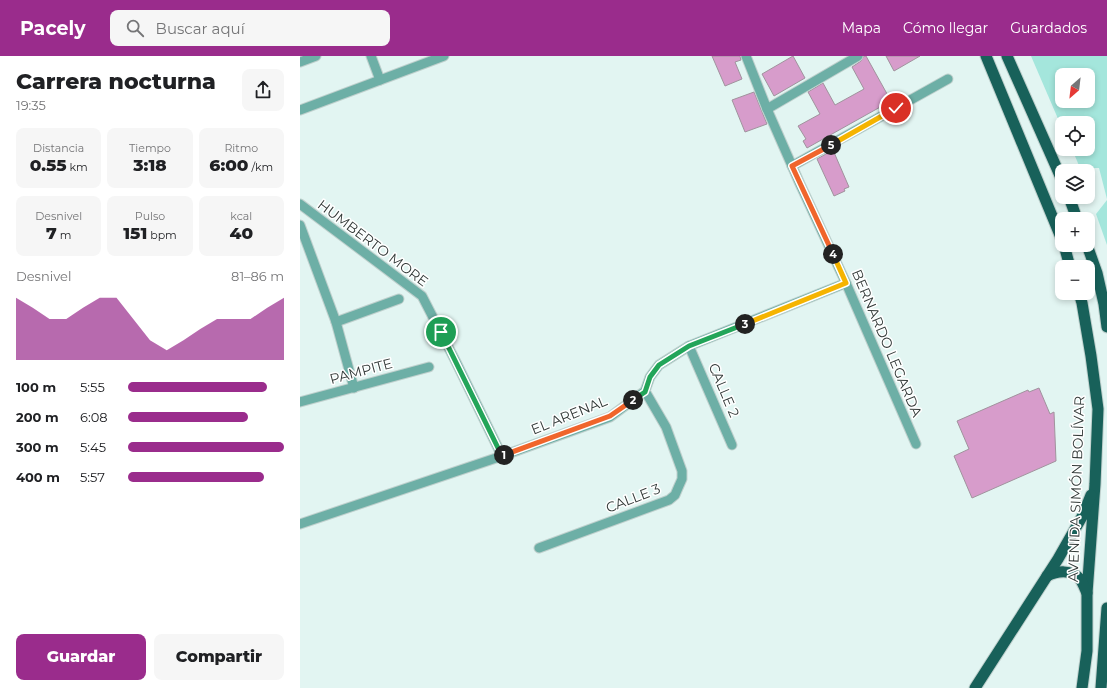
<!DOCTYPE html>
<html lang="es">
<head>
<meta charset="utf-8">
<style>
	:root { --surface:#fff; --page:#f6f6f6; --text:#202124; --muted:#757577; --accent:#9a2c8c }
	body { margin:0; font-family:Montserrat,sans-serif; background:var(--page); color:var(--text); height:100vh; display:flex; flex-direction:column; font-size:15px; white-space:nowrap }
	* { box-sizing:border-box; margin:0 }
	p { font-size:13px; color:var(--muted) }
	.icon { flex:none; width:22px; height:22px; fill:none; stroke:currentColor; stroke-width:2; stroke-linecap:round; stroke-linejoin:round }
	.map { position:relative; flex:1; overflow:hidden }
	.panel { display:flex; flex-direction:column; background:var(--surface); width:300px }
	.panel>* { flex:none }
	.needle { width:26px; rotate:208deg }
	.controls { position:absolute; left:755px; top:12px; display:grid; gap:8px }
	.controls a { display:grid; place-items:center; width:40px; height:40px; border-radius:8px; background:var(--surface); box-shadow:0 2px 6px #0003; font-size:20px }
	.pin { position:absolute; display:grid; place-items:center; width:34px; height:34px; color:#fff; margin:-17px; border:2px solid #fff; border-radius:50%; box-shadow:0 1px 4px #0007 }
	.km { position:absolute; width:20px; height:20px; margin:-10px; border-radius:50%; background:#222; color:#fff; font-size:11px; line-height:20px; text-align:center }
	.round { display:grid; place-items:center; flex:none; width:42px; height:42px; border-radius:8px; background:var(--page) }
	.summary { display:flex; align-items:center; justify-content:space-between; height:68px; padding:0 16px }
	h1 { font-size:22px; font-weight:800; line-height:30px }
	.stats { display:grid; grid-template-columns:repeat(3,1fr); gap:6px; height:68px; padding:4px 16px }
	.stats div { display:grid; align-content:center; border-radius:8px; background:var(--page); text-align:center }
	.stats b { font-size:17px; font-weight:800 }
	.stats small { font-size:11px; font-weight:400 }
	.stats p { font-size:11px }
	.chart { height:112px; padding:8px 16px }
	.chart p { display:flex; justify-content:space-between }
	.chart svg { width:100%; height:72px; margin-top:4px; fill:var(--accent); opacity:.7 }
	.cta { display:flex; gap:8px; margin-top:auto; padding:8px 16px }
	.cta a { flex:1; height:46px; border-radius:8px; background:var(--accent); color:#fff; font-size:16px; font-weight:800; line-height:46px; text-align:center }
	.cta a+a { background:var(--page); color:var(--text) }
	ul { padding:0 16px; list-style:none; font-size:13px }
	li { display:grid; grid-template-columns:64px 48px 1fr; align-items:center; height:30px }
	li i { height:10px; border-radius:5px; background:var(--accent) }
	header { display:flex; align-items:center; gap:24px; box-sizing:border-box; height:56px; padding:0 20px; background:var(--accent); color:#fff }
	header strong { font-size:19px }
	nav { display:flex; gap:22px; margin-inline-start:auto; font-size:14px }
	.search { width:280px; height:36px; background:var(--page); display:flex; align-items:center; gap:10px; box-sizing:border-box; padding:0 14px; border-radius:8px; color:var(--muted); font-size:15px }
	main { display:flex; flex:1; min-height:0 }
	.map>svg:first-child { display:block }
	.green { fill:#a4e6dc; fill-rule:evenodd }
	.building { fill:#d79ccb; stroke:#a0939d }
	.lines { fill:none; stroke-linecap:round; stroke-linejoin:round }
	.minor-casing { stroke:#bfd0cd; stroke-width:11 }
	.trunk-casing { stroke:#bfd0cd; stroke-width:13 }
	.minor { stroke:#6dafa6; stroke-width:9 }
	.trunk { stroke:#18615a; stroke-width:11 }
	.split-1-casing { stroke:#fff; stroke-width:8 }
	.split-2-casing { stroke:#fff; stroke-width:8 }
	.split-3-casing { stroke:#fff; stroke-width:8 }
	.split-4-casing { stroke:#fff; stroke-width:8 }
	.split-5-casing { stroke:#fff; stroke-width:8 }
	.split-6-casing { stroke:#fff; stroke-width:8 }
	.split-1 { stroke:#22a559; stroke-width:5 }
	.split-2 { stroke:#f0652b; stroke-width:5 }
	.split-3 { stroke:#22a559; stroke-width:5 }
	.split-4 { stroke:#f5b400; stroke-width:5 }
	.split-5 { stroke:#f0652b; stroke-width:5 }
	.split-6 { stroke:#f5b400; stroke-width:5 }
	.labels { text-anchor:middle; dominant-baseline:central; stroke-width:3; stroke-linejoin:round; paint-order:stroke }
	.street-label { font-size:14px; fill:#323a38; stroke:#fff }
</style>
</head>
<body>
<header>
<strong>Pacely</strong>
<div class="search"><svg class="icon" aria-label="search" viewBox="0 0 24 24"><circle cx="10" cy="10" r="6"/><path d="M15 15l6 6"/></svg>Buscar aquí</div>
<nav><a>Mapa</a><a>Cómo llegar</a><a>Guardados</a></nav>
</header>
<main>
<section class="panel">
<div class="summary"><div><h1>Carrera nocturna</h1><p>19:35</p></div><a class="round"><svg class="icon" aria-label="share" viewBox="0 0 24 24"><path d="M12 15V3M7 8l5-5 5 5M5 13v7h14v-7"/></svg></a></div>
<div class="stats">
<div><p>Distancia</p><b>0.55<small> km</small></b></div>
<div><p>Tiempo</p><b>3:18</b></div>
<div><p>Ritmo</p><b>6:00<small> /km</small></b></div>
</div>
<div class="stats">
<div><p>Desnivel</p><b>7<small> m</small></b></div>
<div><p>Pulso</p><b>151<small> bpm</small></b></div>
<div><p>kcal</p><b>40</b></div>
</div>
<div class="chart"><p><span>Desnivel</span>81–86 m</p>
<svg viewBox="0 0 160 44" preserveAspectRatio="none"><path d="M0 44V6L10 12L20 19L30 19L40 12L50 6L60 6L70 19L80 32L90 38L100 32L110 25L120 19L130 19L140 19L150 12L160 6V44z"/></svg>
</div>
<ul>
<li><b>100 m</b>5:55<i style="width:89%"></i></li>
<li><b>200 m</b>6:08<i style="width:77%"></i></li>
<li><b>300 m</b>5:45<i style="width:100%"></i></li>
<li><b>400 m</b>5:57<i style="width:87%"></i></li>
</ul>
<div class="cta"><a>Guardar</a><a>Compartir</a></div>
</section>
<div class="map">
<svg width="807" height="632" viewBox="0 0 807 632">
	<rect width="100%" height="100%" fill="#e2f5f2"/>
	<g class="green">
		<path d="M731 0H807V143L799 112H780L772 93H788V67H762V72ZM762 19H788V45H762Z"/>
		<path d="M807 144V189L796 158Z"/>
	</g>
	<g class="building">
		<path d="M412 0H440L441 4 435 6 442 23 425 30Z"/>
		<path d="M493 0 505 22 474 40 462 18Z"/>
		<path d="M564 0H566L591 45 507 92 503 85 506 83 498 70 520 58 508 36 523 27 535 49 564 33 552 11 561 5Z"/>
		<path d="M586 0H620L594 15Z"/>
		<path d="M454 36 467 68 445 76 432 44Z"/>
		<path d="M533 94 549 131 544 133 545 135 534 140 517 103Z"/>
		<path d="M739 332 750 358 754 356 756 405 672 442 654 400 669 393 657 365 728 334 729 336Z"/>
	</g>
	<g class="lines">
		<defs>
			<g id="minor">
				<path d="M71 0 80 24"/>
				<path d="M446 0 467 53 500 128 546 227 616 388"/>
				<path d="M0 6 16 0"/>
				<path d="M467 53 558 0"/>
				<path d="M0 54 144 0"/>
				<path d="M492 110 648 23"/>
				<path d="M0 148 122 240 156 306 202 400"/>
				<path d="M0 169 36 266 54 332"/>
				<path d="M36 266 99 243"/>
				<path d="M389 290 432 389"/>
				<path d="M0 346 129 311"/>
				<path d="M0 468 202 400 310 361 345 335 350 321 359 309 389 290 546 227"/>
				<path d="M239 492 369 444 375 439 378 432 382 423V415L366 371 345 335"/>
			</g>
			<g id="trunk">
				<path d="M686 0 762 184"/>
				<path d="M707 0 762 124"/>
				<path d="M769 141 777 163"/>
				<path d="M764 189 770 211"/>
				<path d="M787 189 797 217 804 248 807 271"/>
				<path d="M779 237 782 247 791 300 798 353 795 428 787 537V595L782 632"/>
				<path d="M747 520C757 515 771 513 780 523 783 527 785 533 787 537"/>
				<path d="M675 632 758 503 783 459 791 439"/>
				<path d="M801 632 807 552"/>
			</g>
		</defs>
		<use href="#minor" class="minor-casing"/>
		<use href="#trunk" class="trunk-casing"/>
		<use href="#minor" class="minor"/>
		<use href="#trunk" class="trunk"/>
	</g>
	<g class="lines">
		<defs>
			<path id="split-1" d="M141 276 202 400 204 399"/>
			<path id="split-2" d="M204 399 310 360 333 344"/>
			<path id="split-3" d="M333 344 345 336 350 321 359 309 389 290 445 268"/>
			<path id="split-4" d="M445 268 546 227 533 198"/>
			<path id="split-5" d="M531 89 492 110 533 198"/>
			<path id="split-6" d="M531 89 596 52"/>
		</defs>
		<use href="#split-1" class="split-1-casing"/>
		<use href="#split-2" class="split-2-casing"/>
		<use href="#split-3" class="split-3-casing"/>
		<use href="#split-4" class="split-4-casing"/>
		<use href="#split-5" class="split-5-casing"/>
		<use href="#split-6" class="split-6-casing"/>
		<use href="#split-1" class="split-1"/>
		<use href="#split-2" class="split-2"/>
		<use href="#split-3" class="split-3"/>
		<use href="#split-4" class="split-4"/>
		<use href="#split-5" class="split-5"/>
		<use href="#split-6" class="split-6"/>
	</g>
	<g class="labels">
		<g class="street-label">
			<text transform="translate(73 187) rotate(37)">HUMBERTO MORE</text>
			<text transform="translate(587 287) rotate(67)">BERNARDO LEGARDA</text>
			<text transform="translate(61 315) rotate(-15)">PAMPITE</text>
			<text transform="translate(424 334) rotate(67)">CALLE 2</text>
			<text transform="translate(269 359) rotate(-22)">EL ARENAL</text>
			<text transform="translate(776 433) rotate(-88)">AVENIDA SIMÓN BOLÍVAR</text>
			<text transform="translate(333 442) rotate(-21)">CALLE 3</text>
		</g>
	</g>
</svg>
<div class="controls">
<a><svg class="needle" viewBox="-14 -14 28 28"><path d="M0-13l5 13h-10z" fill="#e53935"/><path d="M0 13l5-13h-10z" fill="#757577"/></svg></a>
<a><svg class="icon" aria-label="locate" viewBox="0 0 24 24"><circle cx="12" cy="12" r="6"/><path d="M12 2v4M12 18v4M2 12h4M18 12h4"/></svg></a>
<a><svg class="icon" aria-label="layers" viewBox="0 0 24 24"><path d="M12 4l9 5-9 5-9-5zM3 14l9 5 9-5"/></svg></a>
<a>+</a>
<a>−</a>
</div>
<div class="pin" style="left:141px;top:276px;background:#1e9e55"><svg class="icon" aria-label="arrive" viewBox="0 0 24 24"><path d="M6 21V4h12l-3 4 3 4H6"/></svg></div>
<div class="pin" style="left:596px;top:52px;background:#d93025"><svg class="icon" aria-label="check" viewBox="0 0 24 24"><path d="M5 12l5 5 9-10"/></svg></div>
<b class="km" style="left:204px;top:399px">1</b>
<b class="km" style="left:333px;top:344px">2</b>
<b class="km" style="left:445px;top:268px">3</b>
<b class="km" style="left:533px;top:198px">4</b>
<b class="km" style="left:531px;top:89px">5</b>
</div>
</main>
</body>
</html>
